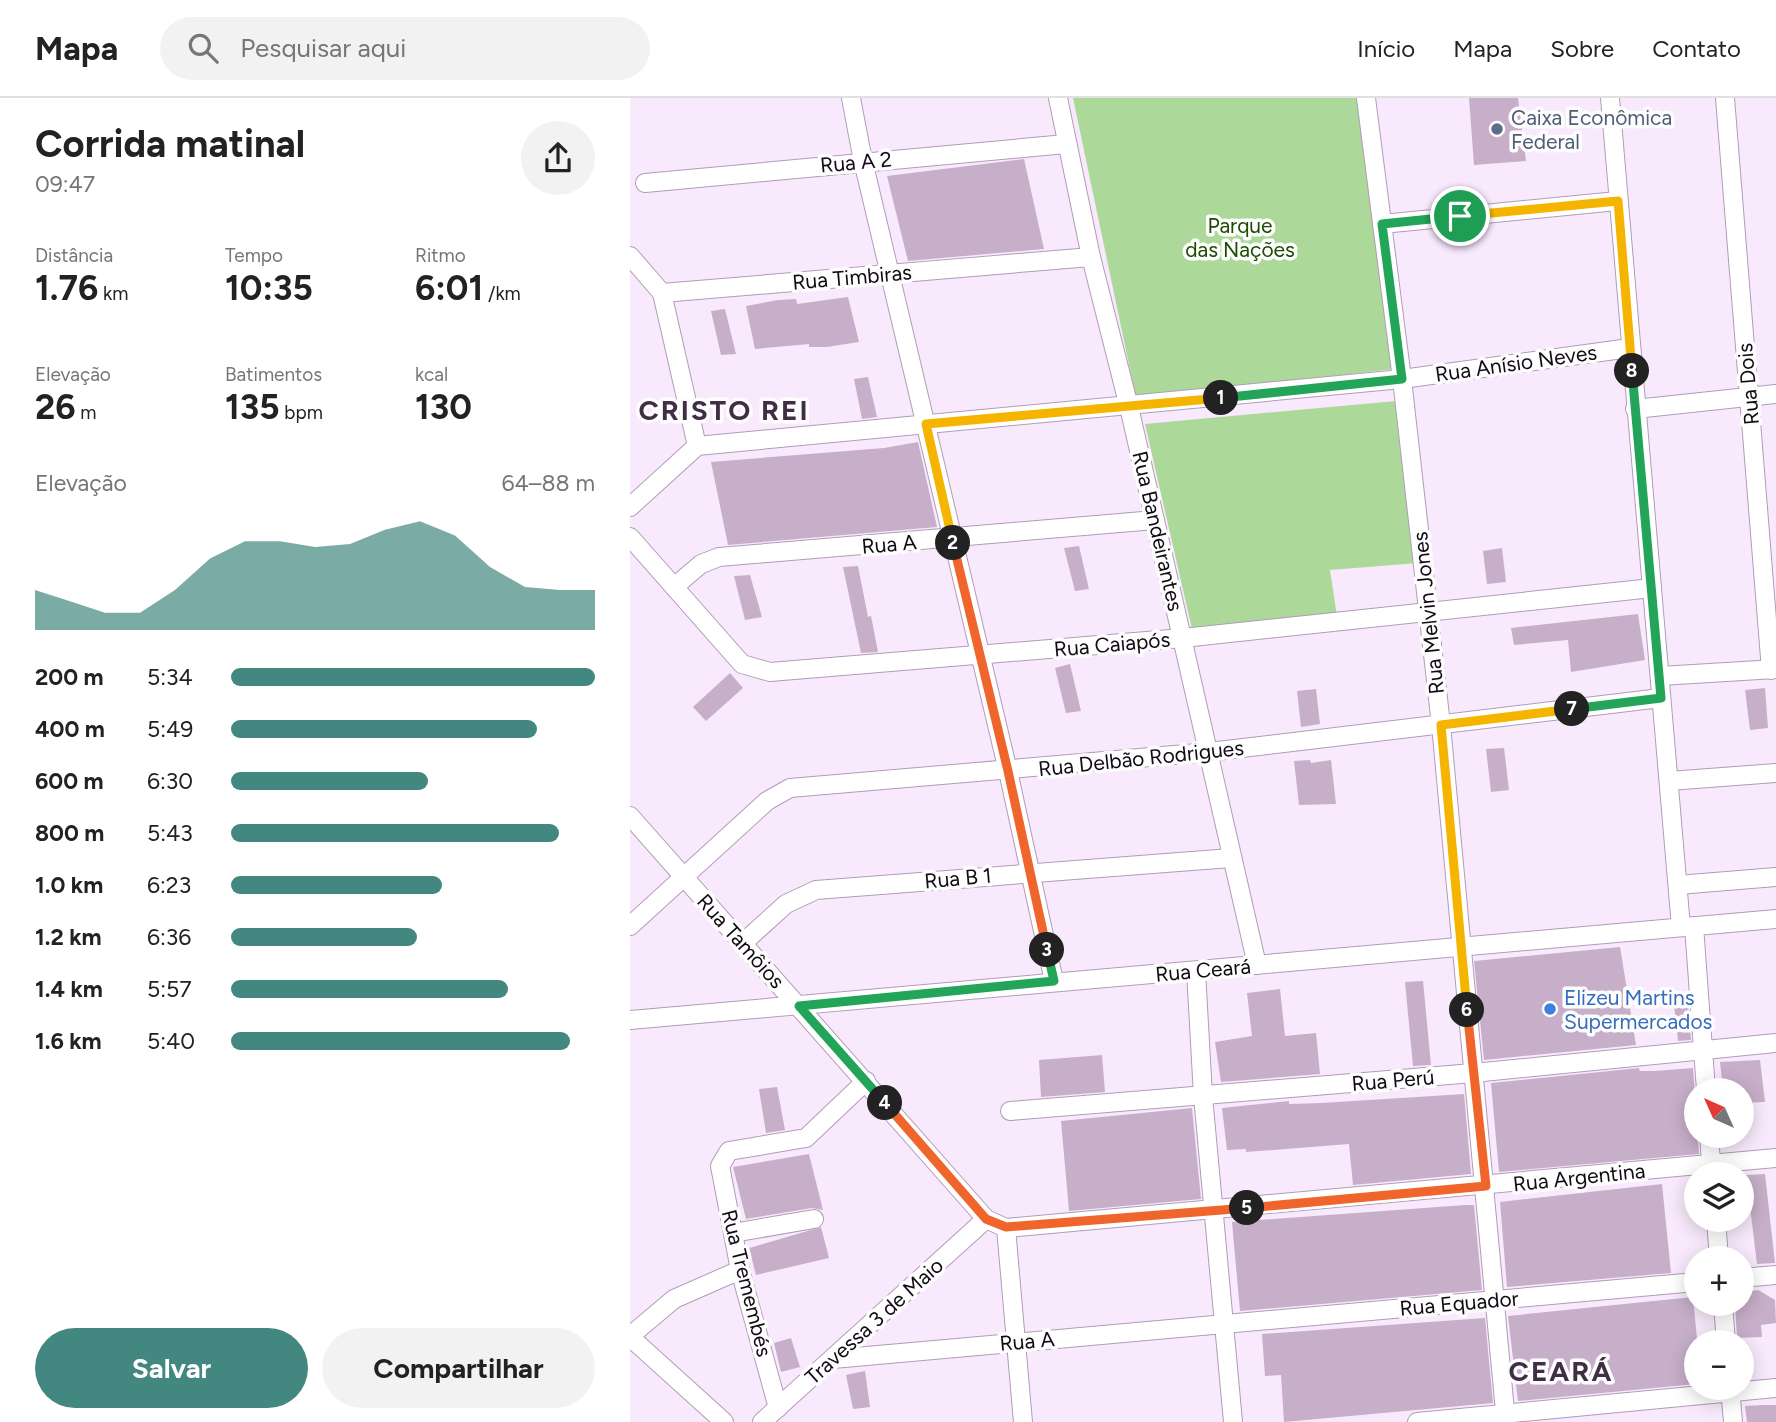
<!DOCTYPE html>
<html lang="pt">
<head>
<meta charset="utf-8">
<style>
	:root { --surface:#fff; --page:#f2f2f2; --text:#222; --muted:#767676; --line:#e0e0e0; --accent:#438880 }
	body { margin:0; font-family:Figtree,sans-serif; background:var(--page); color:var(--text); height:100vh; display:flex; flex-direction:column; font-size:26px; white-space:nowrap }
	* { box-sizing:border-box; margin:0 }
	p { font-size:23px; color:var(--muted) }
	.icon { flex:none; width:38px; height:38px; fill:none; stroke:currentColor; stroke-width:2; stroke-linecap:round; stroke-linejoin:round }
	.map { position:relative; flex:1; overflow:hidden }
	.details { display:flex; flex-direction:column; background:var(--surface); width:630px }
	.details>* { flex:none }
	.needle { width:46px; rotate:315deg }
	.tools { position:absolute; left:1054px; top:980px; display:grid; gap:14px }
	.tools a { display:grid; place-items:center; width:70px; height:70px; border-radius:50%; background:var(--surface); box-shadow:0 4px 18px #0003; font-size:35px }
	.pin { position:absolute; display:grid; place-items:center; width:60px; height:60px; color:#fff; margin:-30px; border:4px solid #fff; border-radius:50%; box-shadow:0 2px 7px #0007 }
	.km { position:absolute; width:35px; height:35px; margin:-18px; border-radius:50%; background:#222; color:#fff; font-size:19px; line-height:35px; text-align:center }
	.round { display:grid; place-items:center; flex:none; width:74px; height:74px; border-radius:37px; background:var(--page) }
	.headline { display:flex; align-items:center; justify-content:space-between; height:119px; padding:0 35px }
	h1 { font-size:38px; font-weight:700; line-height:52px }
	.figures { display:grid; grid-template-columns:repeat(3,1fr); gap:10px; height:119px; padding:7px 35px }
	.figures div { display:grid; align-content:center }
	.figures b { font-size:35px; font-weight:700 }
	.figures small { font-size:19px; font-weight:400 }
	.figures p { font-size:19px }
	.chart { height:196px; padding:14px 35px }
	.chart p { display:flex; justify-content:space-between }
	.chart svg { width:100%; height:126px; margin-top:7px; fill:var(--accent); opacity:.7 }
	.button { display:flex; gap:14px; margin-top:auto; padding:14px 35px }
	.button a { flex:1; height:80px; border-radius:42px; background:var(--accent); color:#fff; font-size:28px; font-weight:700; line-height:80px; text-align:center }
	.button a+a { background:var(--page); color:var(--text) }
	ul { padding:0 35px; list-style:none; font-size:23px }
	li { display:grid; grid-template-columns:112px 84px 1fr; align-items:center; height:52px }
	li i { height:18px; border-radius:9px; background:var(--accent) }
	header { display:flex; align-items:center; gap:42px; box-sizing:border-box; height:98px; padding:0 35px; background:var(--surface); border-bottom:2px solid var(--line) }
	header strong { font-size:33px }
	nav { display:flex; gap:38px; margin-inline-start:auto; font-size:24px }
	.search { width:490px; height:63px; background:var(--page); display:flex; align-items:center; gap:18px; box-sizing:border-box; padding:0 24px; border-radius:38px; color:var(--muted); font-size:26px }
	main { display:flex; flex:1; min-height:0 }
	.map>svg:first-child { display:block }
	.green { fill:#acd99a }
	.building { fill:#c7afc9 }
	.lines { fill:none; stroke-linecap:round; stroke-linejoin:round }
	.minor-casing { stroke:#b19cb7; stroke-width:20 }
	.minor { stroke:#fff; stroke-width:18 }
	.split-1-casing { stroke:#fff; stroke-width:14 }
	.split-2-casing { stroke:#fff; stroke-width:14 }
	.split-3-casing { stroke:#fff; stroke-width:14 }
	.split-4-casing { stroke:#fff; stroke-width:14 }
	.split-5-casing { stroke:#fff; stroke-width:14 }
	.split-6-casing { stroke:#fff; stroke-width:14 }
	.split-7-casing { stroke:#fff; stroke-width:14 }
	.split-8-casing { stroke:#fff; stroke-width:14 }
	.split-9-casing { stroke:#fff; stroke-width:14 }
	.split-1 { stroke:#22a559; stroke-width:9 }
	.split-2 { stroke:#f5b400; stroke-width:9 }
	.split-3 { stroke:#f0652b; stroke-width:9 }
	.split-4 { stroke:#22a559; stroke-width:9 }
	.split-5 { stroke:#f0652b; stroke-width:9 }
	.split-6 { stroke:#f0652b; stroke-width:9 }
	.split-7 { stroke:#f5b400; stroke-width:9 }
	.split-8 { stroke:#22a559; stroke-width:9 }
	.split-9 { stroke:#f5b400; stroke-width:9 }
	.service-dot { fill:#5c6f8a; stroke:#fdfdfd; stroke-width:2.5 }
	.shop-dot { fill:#3f7fe0; stroke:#fdfdfd; stroke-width:2.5 }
	.labels { text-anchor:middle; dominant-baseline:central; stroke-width:7; stroke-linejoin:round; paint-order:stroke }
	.service-label { font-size:21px; fill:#4e5e75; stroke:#fdfdfd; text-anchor:start }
	.street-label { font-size:21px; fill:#110a13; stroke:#fdfdfd }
	.park-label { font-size:21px; fill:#1c4b00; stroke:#fdfdfd }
	.shop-label { font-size:21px; fill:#366cbe; stroke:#fdfdfd; text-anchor:start }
	.district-label { font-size:28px; font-weight:bold; letter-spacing:2px; fill:#402e44; stroke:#fdfdfd }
</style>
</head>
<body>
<header>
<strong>Mapa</strong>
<div class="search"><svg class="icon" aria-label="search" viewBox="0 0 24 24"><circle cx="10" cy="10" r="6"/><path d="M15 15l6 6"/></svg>Pesquisar aqui</div>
<nav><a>Início</a><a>Mapa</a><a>Sobre</a><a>Contato</a></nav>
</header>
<main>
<section class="details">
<div class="headline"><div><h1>Corrida matinal</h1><p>09:47</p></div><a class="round"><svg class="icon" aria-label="share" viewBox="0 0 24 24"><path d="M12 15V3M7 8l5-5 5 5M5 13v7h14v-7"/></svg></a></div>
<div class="figures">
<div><p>Distância</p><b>1.76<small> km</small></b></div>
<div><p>Tempo</p><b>10:35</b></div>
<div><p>Ritmo</p><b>6:01<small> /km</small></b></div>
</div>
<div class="figures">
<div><p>Elevação</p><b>26<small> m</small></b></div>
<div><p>Batimentos</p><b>135<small> bpm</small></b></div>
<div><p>kcal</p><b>130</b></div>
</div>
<div class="chart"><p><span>Elevação</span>64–88 m</p>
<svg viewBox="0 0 160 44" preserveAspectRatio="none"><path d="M0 44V30L10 34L20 38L30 38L40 30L50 19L60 13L70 13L80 15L90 14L100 9L110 6L120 11L130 22L140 29L150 30L160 30V44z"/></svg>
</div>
<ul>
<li><b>200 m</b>5:34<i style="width:100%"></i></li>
<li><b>400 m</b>5:49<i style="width:84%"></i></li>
<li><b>600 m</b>6:30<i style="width:54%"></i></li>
<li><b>800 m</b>5:43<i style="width:90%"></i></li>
<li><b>1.0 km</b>6:23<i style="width:58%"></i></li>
<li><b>1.2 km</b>6:36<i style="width:51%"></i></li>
<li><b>1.4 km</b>5:57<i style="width:76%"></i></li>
<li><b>1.6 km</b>5:40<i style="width:93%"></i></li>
</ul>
<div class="button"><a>Salvar</a><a>Compartilhar</a></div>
</section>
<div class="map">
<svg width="1146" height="1324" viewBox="0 0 1146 1324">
	<rect width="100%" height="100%" fill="#f8eafc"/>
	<g class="green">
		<path d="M443 0H727L764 271 506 300Z"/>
		<path d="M766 303 788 465 700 472 707 518 562 531 515 326Z"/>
	</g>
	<g class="building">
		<path d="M839 0H888L896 63 844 67Z"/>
		<path d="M394 61 414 151 278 163 257 78Z"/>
		<path d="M218 199 229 244 197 249H179V246L125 251 116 208 148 202 166 201 167 206Z"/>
		<path d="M95 211 106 256 91 257 81 213Z"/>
		<path d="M238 279 247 319 232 321 224 281Z"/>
		<path d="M288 344 307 429 98 447 81 364 254 350Z"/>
		<path d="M449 448 459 491 445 493 434 450Z"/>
		<path d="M872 450 876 484 857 486 853 453Z"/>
		<path d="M228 468 238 519 241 518 248 554 231 555 213 469Z"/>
		<path d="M120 477 132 519 115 522 104 478Z"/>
		<path d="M1008 516 1015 562 941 574 938 542 884 547 881 530Z"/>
		<path d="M440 566 451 613 436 615 425 570Z"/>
		<path d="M100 575 113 590 76 623 63 609Z"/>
		<path d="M1135 590 1138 630 1120 632 1115 592Z"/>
		<path d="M686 591 690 626 671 629 667 593Z"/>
		<path d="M874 650 879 692 861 694 856 651Z"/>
		<path d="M680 662 681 665 701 662 706 706 669 707 664 663Z"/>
		<path d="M990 849 1006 947 854 962 844 863Z"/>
		<path d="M793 883 801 967 783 968 775 884Z"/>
		<path d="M650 891 655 938 686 935 690 976 591 984 585 944 622 938 617 895Z"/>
		<path d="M1058 905 1061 942 1048 943 1044 906Z"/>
		<path d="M472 957 475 994 411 999 409 962Z"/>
		<path d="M1130 962 1135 1004 1111 1005V992H1093L1090 964Z"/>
		<path d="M1009 970 1010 973H1024L1063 970 1069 1056 869 1074 861 985Z"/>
		<path d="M147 989 155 1032 136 1035 129 991Z"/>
		<path d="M834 996 841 1076 723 1087 719 1046 616 1054V1051L597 1052 592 1010 659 1003V1006L692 1005Z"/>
		<path d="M562 1010 571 1101 439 1113 431 1023Z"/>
		<path d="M179 1056 193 1112 182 1110 116 1121 103 1069Z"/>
		<path d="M1135 1076 1145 1165 1127 1166 1116 1077Z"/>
		<path d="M1032 1086 1041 1175 877 1189 870 1104Z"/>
		<path d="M835 1107H844L852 1192 610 1213 602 1124Z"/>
		<path d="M191 1129 199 1160 126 1177 119 1150Z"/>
		<path d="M1128 1192 1145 1202 1146 1225 1131 1227 1132 1239 1107 1240 1105 1206H1111V1195Z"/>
		<path d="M1063 1199 1067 1241 1066 1286 888 1303 878 1218Z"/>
		<path d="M855 1220 863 1305 654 1324 651 1277 635 1278 632 1236Z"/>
		<path d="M161 1240 170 1269 151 1274 144 1245Z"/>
		<path d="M235 1273 240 1309 223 1311 216 1277Z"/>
		<path d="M1134 1307H1146V1324H1117L1115 1308Z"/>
	</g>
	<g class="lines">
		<defs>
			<g id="minor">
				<path d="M221 0 233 63 378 673 424 883"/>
				<path d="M428 0 461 159 499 309 627 867"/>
				<path d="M736 0 772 281 811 627 876 1324"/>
				<path d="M980 0 1051 829"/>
				<path d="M1095 0 1141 572"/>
				<path d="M15 85 436 46"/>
				<path d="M752 126 987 103"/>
				<path d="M0 158 32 195 461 159"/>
				<path d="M32 195 67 348"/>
				<path d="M1005 311 1146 296"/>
				<path d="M0 409 67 348 772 281 1000 250"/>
				<path d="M0 439 112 566 140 574 553 540 1022 490"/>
				<path d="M44 489 71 466 89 459 525 422"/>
				<path d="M1030 578 1146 571"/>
				<path d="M1039 683 1146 675"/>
				<path d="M0 718 356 1121 376 1130 393 1324"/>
				<path d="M1048 787 1146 779"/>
				<path d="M0 828 137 703 160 690 579 654 1031 600"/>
				<path d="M1064 828 1076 992"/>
				<path d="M114 844 156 806 186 792 601 760"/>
				<path d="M566 873 573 998 603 1324"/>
				<path d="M0 922 1146 821"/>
				<path d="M380 1013 843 975 1146 945"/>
				<path d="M1079 1038 1082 1076"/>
				<path d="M1086 1122 1089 1160"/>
				<path d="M376 1130 1146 1060"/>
				<path d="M103 1135 184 1121"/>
				<path d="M1111 1180 1146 1177"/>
				<path d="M1093 1206 1096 1244"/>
				<path d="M0 1238 44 1201 110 1172"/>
				<path d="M0 1239 94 1324"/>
				<path d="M203 1261 1066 1184"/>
				<path d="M1100 1290 1103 1324"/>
				<path d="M148 1310 110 1172 90 1068 99 1053 176 1040 236 983"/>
				<path d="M132 1324 356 1121"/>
				<path d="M787 1324 1146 1290"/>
			</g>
		</defs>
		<use href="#minor" class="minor-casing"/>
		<use href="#minor" class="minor"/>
	</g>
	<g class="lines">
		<defs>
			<path id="split-1" d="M591 300 772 281 752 126 830 118"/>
			<path id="split-2" d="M323 445 296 326 591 300"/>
			<path id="split-3" d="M323 445 378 673 417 852"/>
			<path id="split-4" d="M255 1005 169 908 424 883 417 852"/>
			<path id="split-5" d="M255 1005 356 1121 376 1129 617 1110"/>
			<path id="split-6" d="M617 1110 856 1088 837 912"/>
			<path id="split-7" d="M837 912 811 627 942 611"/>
			<path id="split-8" d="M942 611 1031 600 1002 273"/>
			<path id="split-9" d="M830 118 988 103 1002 273"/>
		</defs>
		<use href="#split-1" class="split-1-casing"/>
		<use href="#split-2" class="split-2-casing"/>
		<use href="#split-3" class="split-3-casing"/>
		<use href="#split-4" class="split-4-casing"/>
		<use href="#split-5" class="split-5-casing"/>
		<use href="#split-6" class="split-6-casing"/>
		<use href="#split-7" class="split-7-casing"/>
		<use href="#split-8" class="split-8-casing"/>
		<use href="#split-9" class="split-9-casing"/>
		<use href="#split-1" class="split-1"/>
		<use href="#split-2" class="split-2"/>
		<use href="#split-3" class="split-3"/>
		<use href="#split-4" class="split-4"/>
		<use href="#split-5" class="split-5"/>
		<use href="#split-6" class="split-6"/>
		<use href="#split-7" class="split-7"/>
		<use href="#split-8" class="split-8"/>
		<use href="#split-9" class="split-9"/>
	</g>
	<circle class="service-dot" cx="867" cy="31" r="7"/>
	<circle class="shop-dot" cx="920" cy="911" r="7"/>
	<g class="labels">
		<g class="service-label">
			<text x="881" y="19">Caixa Econômica<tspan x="881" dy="24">Federal</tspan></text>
		</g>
		<g class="street-label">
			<text transform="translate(226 64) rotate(-5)">Rua A 2</text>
			<text transform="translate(222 179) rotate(-5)">Rua Timbiras</text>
			<text transform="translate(886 265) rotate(-8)">Rua Anísio Neves</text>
			<text transform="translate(1118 286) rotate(-95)">Rua Dois</text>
			<text transform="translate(528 433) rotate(77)">Rua Bandeirantes</text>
			<text transform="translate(259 446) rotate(-5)">Rua A</text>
			<text transform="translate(798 515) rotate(-96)">Rua Melvin Jones</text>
			<text transform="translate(482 546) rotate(-5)">Rua Caiapós</text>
			<text transform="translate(511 660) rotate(-6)">Rua Delbão Rodrigues</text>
			<text transform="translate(328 780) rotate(-5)">Rua B 1</text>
			<text transform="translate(111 843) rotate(48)">Rua Tamôios</text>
			<text transform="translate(573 872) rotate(-5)">Rua Ceará</text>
			<text transform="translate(763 982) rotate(-5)">Rua Perú</text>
			<text transform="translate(949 1079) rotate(-6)">Rua Argentina</text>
			<text transform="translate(117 1185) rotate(76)">Rua Tremembés</text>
			<text transform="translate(829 1205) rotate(-5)">Rua Equador</text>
			<text transform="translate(244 1223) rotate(-42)">Travessa 3 de Maio</text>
			<text transform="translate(397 1243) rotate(-5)">Rua A</text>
		</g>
		<g class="park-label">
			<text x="610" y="127">Parque<tspan x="610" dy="24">das Nações</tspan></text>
		</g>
		<g class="shop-label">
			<text x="934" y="899">Elizeu Martins<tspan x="934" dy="24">Supermercados</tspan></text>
		</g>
		<g class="district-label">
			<text x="94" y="312">CRISTO REI</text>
			<text x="931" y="1273">CEARÁ</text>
		</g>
	</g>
</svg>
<div class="tools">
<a><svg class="needle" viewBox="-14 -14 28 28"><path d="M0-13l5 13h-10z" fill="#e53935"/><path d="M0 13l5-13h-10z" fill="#767676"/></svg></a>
<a><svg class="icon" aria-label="layers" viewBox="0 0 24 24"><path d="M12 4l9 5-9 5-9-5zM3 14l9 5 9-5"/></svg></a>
<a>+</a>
<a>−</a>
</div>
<div class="pin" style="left:830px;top:118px;background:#1e9e55"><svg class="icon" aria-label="arrive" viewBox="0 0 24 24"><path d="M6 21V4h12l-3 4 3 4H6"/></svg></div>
<b class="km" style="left:591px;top:300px">1</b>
<b class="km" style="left:323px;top:445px">2</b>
<b class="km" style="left:417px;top:852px">3</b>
<b class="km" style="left:255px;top:1005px">4</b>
<b class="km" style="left:617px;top:1110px">5</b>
<b class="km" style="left:837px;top:912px">6</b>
<b class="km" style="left:942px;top:611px">7</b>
<b class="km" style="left:1002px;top:273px">8</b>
</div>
</main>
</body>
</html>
